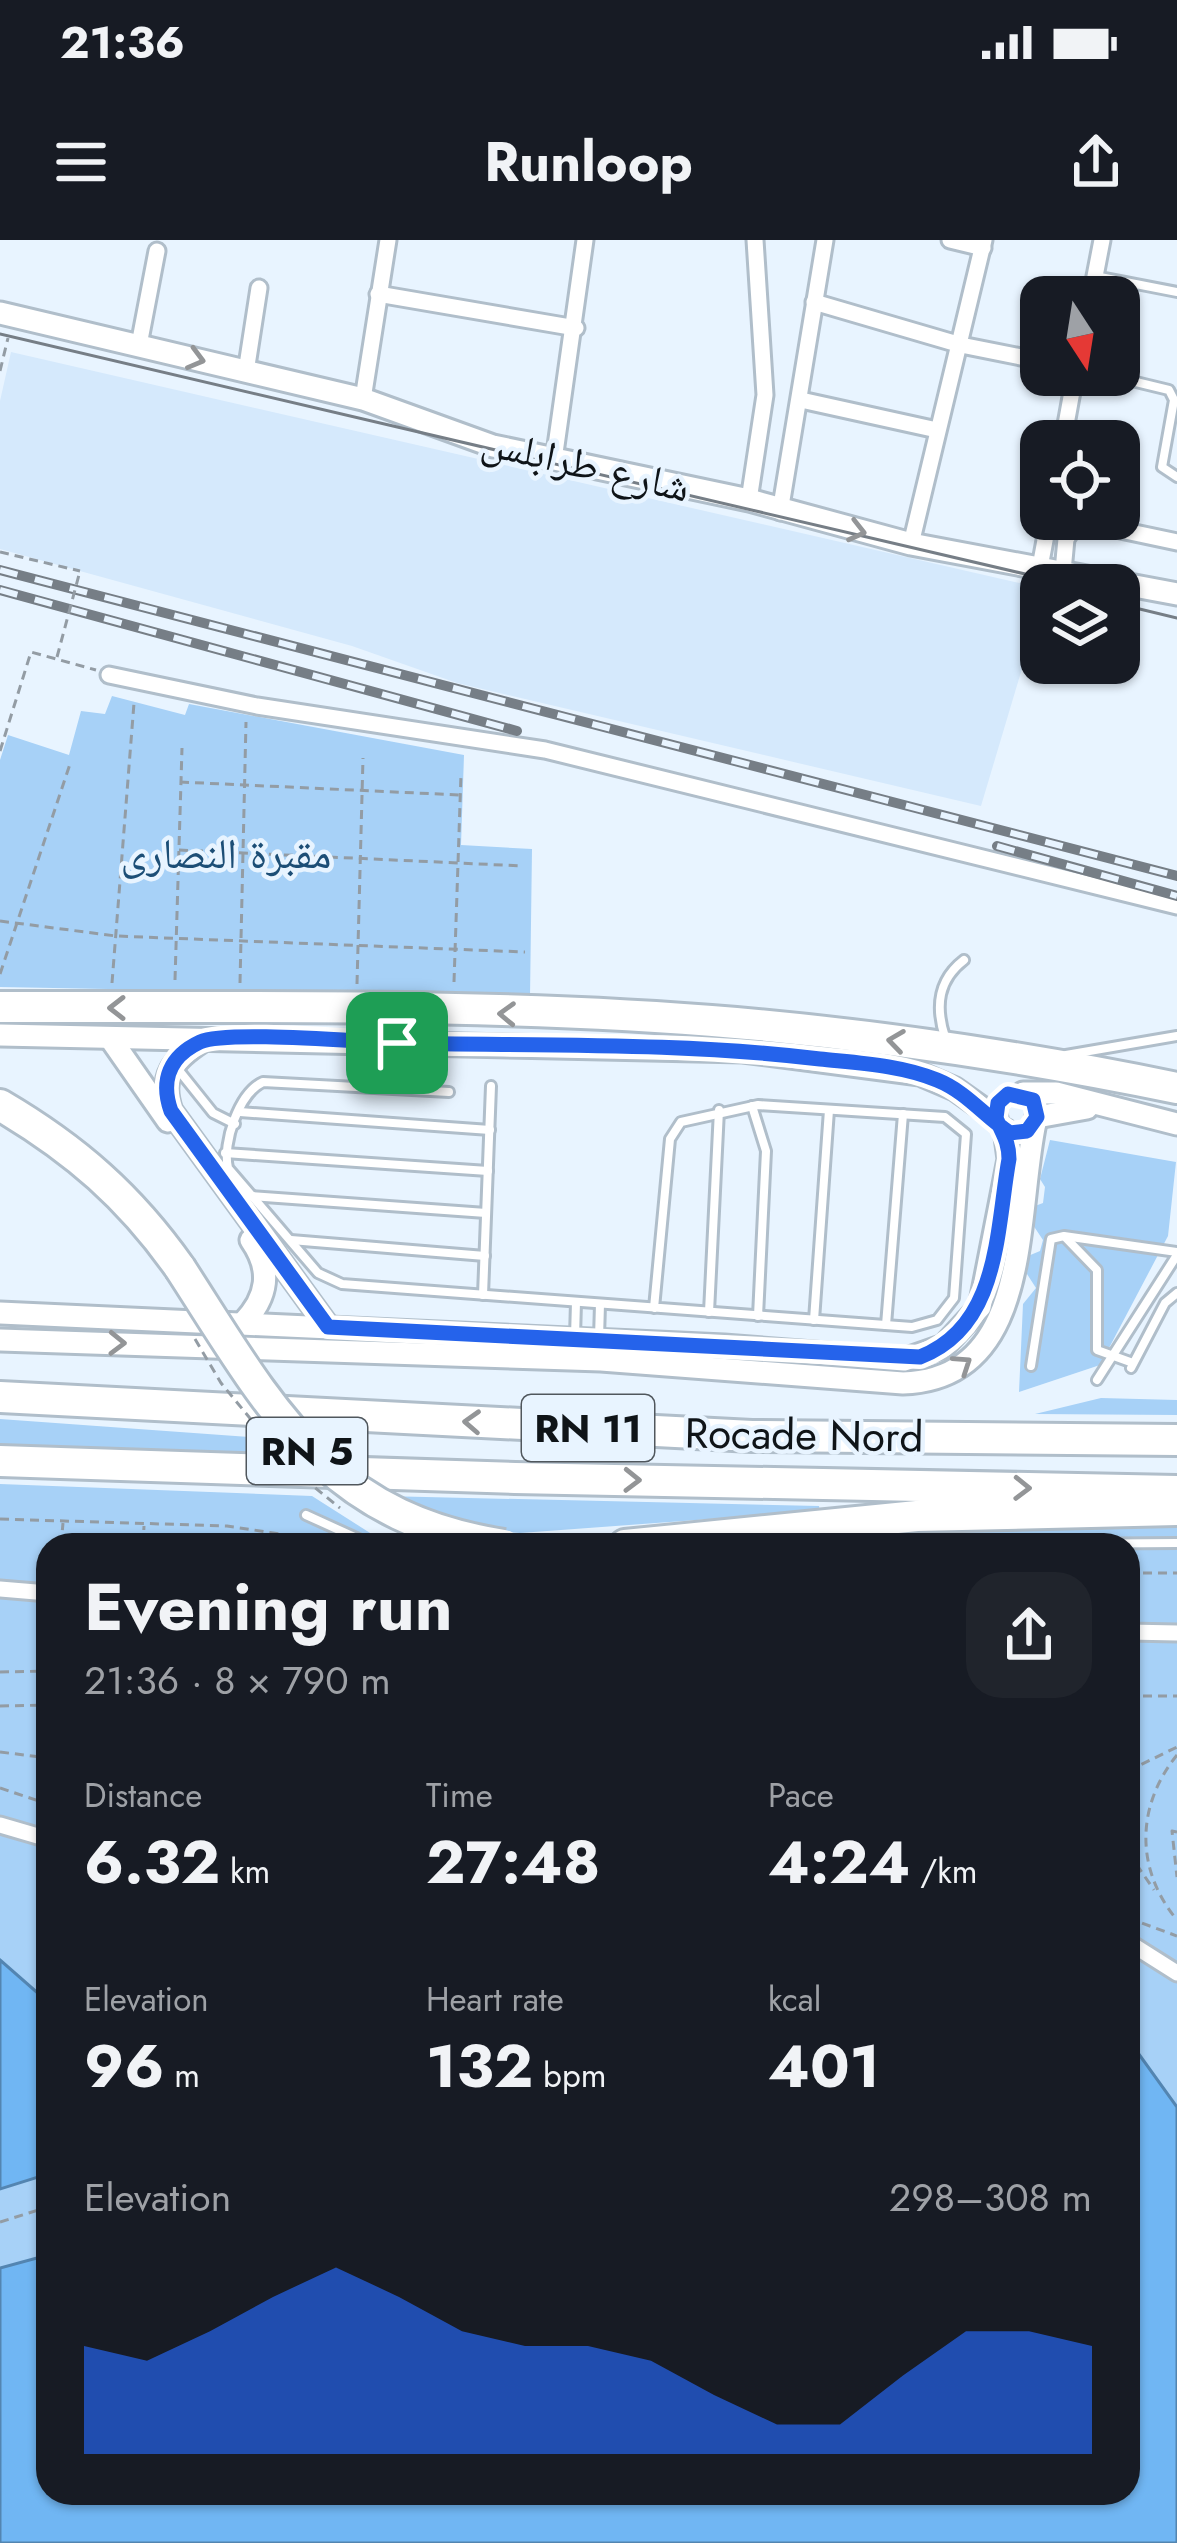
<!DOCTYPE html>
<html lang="en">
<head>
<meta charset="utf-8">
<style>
	:root { --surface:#171b24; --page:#20242c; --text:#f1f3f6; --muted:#9ea1a6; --accent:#2563eb }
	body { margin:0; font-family:Jost,"Noto Naskh Arabic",sans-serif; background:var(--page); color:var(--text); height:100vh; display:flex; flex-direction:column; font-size:45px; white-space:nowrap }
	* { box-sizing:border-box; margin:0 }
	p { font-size:39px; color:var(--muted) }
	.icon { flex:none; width:66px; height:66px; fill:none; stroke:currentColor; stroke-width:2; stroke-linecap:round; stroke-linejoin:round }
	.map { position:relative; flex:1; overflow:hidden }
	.sheet { position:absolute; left:36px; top:1293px; width:1104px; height:972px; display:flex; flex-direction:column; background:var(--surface); border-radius:36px; box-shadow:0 3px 9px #0004 }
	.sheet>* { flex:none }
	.needle { width:78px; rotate:168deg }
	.tools { position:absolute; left:1020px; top:36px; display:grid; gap:24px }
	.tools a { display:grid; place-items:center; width:120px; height:120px; border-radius:24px; background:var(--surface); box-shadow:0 3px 9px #0004; font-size:60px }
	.pin { position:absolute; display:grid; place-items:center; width:102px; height:102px; color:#fff; margin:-51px; border-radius:24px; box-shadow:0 6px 18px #0006 }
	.round { display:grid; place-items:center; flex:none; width:126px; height:126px; border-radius:36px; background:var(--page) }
	.overview { display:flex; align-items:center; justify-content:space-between; height:204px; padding:0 48px }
	h1 { font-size:66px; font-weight:700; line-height:90px }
	.stats { display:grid; grid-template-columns:repeat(3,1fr); gap:18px; height:204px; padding:12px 48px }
	.stats div { display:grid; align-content:center }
	.stats b { font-size:60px; font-weight:700 }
	.stats small { font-size:33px; font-weight:400 }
	.stats p { font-size:33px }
	.chart { height:336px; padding:24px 48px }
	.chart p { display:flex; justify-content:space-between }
	.chart svg { width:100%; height:216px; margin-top:12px; fill:var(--accent); opacity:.7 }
	.status { display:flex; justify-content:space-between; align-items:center; height:84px; padding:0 60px; background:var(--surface); direction:ltr }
	.status svg { height:33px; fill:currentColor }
	header { display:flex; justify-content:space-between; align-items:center; height:156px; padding:0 48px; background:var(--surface); font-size:54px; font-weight:700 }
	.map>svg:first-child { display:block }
	.built { fill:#d5e9fc }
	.green { fill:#a7d1f7 }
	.water { fill:#70b6f3; stroke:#5385b1; stroke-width:3 }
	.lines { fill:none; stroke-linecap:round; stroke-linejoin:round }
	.lane-casing { stroke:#b0beca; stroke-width:14 }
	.street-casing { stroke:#b0beca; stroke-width:21 }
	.secondary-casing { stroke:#b0beca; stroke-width:27 }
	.highway-casing { stroke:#b0beca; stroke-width:36 }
	.path { stroke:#939ca4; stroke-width:3; stroke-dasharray:9 6; stroke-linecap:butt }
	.lane { stroke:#fff; stroke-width:8 }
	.street { stroke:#fff; stroke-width:15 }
	.secondary { stroke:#fff; stroke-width:21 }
	.highway { stroke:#fff; stroke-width:30 }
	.tram { stroke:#767e86; stroke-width:3 }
	.rail-casing { stroke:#767e86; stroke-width:10 }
	.rail { stroke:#e8f4ff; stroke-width:6; stroke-dasharray:18; stroke-linecap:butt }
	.highway-bridge-casing { stroke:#b0beca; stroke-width:36; stroke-linecap:butt }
	.path-bridge { stroke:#939ca4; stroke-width:3; stroke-dasharray:9 6; stroke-linecap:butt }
	.highway-bridge { stroke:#fff; stroke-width:30 }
	.oneway { stroke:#939597 }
	.route-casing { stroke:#fff; stroke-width:24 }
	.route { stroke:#2563eb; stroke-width:15 }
	.labels { text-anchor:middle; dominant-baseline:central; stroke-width:9; stroke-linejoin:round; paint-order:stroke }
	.shield { fill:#e8f4ff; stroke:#50575d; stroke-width:3 }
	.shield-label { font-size:39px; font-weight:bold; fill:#0f1418 }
	.street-label { font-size:42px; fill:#0f1418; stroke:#e8f4ff }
	.park-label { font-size:42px; fill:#1c4e76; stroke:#e8f4ff }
</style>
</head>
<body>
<div class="status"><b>21:36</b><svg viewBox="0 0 49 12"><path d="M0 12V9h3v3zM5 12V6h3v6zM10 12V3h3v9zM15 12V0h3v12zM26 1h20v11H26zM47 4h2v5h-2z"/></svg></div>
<header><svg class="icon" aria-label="menu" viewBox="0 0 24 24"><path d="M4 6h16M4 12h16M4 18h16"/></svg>Runloop<svg class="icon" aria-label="share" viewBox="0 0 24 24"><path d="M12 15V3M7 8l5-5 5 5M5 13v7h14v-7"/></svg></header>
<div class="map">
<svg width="1177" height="2303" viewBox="0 0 1177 2303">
	<rect width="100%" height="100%" fill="#e8f4ff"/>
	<path class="built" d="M11 112 1041 348V365L981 566 457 443 352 406 0 309V161Z"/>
	<g class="green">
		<path d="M112 456 185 475 189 464 464 515 461 605 532 609 530 757 0 747V520L8 495 69 515 81 471 105 474Z"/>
		<path d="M1050 900 1176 922 1168 996 1100 1125 1019 1152 1023 1064 1036 1048 1027 1034 1028 1016 1040 1011 1043 1000 1033 985 1035 966 1043 963 1045 947 1040 939Z"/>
		<path d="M1101 1158 1177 1160V1175L1035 1174Z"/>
		<path d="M0 1179 263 1198 282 1222 0 1210Z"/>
		<path d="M0 1244 312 1256 389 1305H48V1762L0 1720Z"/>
		<path d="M383 1256 819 1266 820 1271 520 1293 487 1290Z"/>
		<path d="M1177 1286V1867L1128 1799V1305H712L917 1287Z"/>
		<path d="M48 1934V2015L0 2028V1949Z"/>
	</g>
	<g class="water">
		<path d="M0 1720 48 1762V1934L0 1949Z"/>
		<path d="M1128 1799 1177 1867V2303H0V2028L48 2015V2253H1128Z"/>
	</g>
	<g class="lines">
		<defs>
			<g id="lane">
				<path d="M1095 36 1177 52"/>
				<path d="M1107 135 1169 150 1174 160 1162 227 1177 237"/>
				<path d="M945 797C935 766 938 740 964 720"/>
				<path d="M1066 815 1177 796"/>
				<path d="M177 828 213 873 235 884"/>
				<path d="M449 852 263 842C239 853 222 903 228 928L318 1033 342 1044 912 1087 937 1080 954 1058 966 894 945 877 758 865 681 882 670 899 654 1068"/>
				<path d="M752 866 766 911 758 1076"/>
				<path d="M240 872 490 890"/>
				<path d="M225 913 488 931"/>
				<path d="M251 956 486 973"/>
				<path d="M1065 997 1097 1030V1110L1133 1123"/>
				<path d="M291 1000 485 1016"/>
				<path d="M483 1055 491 846"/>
				<path d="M709 1072 719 870"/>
				<path d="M814 1080 829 870"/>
				<path d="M886 1085 903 874"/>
				<path d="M575 1097 576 1062"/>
				<path d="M599 1098 600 1064"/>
				<path d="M1031 1126 1051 999 1064 996 1177 1012"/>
				<path d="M1131 1128 1165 1063 1177 1053"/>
				<path d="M1097 1140 1177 1015"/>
				<path d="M306 1275 372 1305"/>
				<path d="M911 1305 1177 1303"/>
			</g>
			<g id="street">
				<path d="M950 0 983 8"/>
				<path d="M378 54 576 88"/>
				<path d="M1091 57 1102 0"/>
				<path d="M814 62 961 105 1041 121"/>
				<path d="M139 105 157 11"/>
				<path d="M246 132 259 48"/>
				<path d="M363 159 388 0"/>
				<path d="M801 160 937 190"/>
				<path d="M1063 201 1075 135"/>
				<path d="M554 220 585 0"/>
				<path d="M749 260 765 155 755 0"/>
				<path d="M780 272 825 0"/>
				<path d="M911 304 984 0"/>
				<path d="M1040 327 1049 279"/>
				<path d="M1063 331 1066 299 1078 281 1177 302"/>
				<path d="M109 435 257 466 545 510 1177 666"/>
				<path d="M0 1349 48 1353"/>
				<path d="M1128 1392 1177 1393"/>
				<path d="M0 1585 48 1599"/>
				<path d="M1128 1702 1177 1733"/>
			</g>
			<g id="secondary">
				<path d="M0 73 363 159 493 206 749 260 911 304 1177 354"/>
				<path d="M0 795 743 811 920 834 955 849 996 878"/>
				<path d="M110 798 168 881"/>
				<path d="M202 801C173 820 159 836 171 871L328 1087"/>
				<path d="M1023 853H1056L1177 884"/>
				<path d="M1037 877 1087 868"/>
				<path d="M0 1073 724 1106 904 1120 944 1106 980 1067 1009 919 1005 890"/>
				<path d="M243 1083C268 1057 272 1030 251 1000"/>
				<path d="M0 1100 601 1120 903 1143C1033 1139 1015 975 1035 883"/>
			</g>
			<g id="highway">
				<path d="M0 767C244 768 493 762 736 783 885 796 1031 818 1177 848"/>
				<path d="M0 865C75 909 130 957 180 1028"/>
				<path d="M0 1157 752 1196 1177 1200"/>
				<path d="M0 1221 515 1238 1177 1251"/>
				<path d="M625 1305 917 1276 1177 1270"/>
			</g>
		</defs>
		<use href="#lane" class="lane-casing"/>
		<use href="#street" class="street-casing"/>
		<use href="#secondary" class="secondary-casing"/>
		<use href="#highway" class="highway-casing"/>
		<g class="path">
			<path d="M0 131 8 98"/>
			<path d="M0 312 80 331"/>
			<path d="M0 511 31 412 96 430"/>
			<path d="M180 542 460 555"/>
			<path d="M179 610 523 626"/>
			<path d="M0 681 116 696 525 712"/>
			<path d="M0 734 71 521"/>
			<path d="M175 740 182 508"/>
			<path d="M454 742 461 534"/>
			<path d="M112 743 134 463"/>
			<path d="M240 743 246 482"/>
			<path d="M357 744 363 518"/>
			<path d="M0 1279 227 1286 327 1301"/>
			<path d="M61 1305 63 1283"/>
			<path d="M143 1305 144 1286"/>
			<path d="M1128 1333H1177"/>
			<path d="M0 1432 48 1431"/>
			<path d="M1128 1456H1177"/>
			<path d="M0 1466 48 1465"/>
			<path d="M0 1512 48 1518"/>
			<path d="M1177 1515C1136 1566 1135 1629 1177 1680"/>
			<path d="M1128 1531 1177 1507"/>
			<path d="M0 1548 48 1564"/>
			<path d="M1177 1592 1172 1591 1177 1637"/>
			<path d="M1128 1612 1154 1650"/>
			<path d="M1128 1678 1177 1696"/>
			<path d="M0 1982 48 1967"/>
		</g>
		<use href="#lane" class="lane"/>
		<use href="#street" class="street"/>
		<use href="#secondary" class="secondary"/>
		<use href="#highway" class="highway"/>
		<g class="tram">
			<path d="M0 94 1072 345"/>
			<path d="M1119 364 1177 378"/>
		</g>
		<defs>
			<g id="rail">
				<path d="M0 330 1177 636"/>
				<path d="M0 350 517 491"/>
				<path d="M997 606 1177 656"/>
			</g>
		</defs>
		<use href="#rail" class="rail-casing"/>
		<use href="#rail" class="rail"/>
		<defs>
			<path id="highway-bridge" d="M180 1028C270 1167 325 1278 504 1305"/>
		</defs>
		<use href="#highway-bridge" class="highway-bridge-casing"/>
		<g class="path-bridge">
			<path d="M57 417 80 331"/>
			<path d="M195 1099 221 1143 286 1222"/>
			<path d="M292 1229 340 1268"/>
		</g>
		<use href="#highway-bridge" class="highway-bridge"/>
	</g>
	<defs><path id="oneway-chevron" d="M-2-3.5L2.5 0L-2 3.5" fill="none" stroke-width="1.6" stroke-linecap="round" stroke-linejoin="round" transform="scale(3)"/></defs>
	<g class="oneway">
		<use href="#oneway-chevron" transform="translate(196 119) rotate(15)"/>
		<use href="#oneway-chevron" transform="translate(857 291) rotate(14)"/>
		<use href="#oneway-chevron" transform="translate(117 768) rotate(-180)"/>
		<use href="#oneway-chevron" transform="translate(507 774) rotate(-178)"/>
		<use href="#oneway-chevron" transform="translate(896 801) rotate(-172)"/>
		<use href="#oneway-chevron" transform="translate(117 1103) rotate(1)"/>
		<use href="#oneway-chevron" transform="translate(963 1124) rotate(-34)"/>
		<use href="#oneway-chevron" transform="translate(472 1182) rotate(-177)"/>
		<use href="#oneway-chevron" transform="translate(632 1240) rotate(1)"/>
		<use href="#oneway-chevron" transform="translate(1022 1248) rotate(1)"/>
	</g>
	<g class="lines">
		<defs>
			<path id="route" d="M397 803C359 802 227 790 200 802 170 816 160 840 171 871L328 1087 920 1117C1000 1086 996 991 1009 919 1009 901 1002 893 996 878L998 863 1008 854 1033 860 1037 877 1027 891 1010 893C985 877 967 852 937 840 901 825 858 823 820 819 680 802 538 806 397 803"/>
		</defs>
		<use href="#route" class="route-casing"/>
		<use href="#route" class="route"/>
	</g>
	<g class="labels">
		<g class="shield">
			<rect x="522" y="1155" width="132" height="66" rx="9"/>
			<rect x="247" y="1178" width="120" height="66" rx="9"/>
		</g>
		<g class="shield-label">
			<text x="588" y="1188">RN 11</text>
			<text x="307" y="1211">RN 5</text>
		</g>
		<g class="street-label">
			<text transform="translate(586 224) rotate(13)">شارع طرابلس</text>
			<text transform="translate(804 1195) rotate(1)">Rocade Nord</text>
		</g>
		<g class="park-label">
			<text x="226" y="613">مقبرة النصارى</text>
		</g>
	</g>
</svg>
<div class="tools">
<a><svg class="needle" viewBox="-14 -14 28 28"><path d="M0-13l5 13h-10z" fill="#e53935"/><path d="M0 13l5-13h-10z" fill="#9ea1a6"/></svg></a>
<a><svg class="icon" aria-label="locate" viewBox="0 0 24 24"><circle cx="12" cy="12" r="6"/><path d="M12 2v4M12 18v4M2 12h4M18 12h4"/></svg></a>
<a><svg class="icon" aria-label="layers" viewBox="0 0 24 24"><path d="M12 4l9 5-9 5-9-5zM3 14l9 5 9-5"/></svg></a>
</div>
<div class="pin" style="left:397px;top:803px;background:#1e9e55"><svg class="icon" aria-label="arrive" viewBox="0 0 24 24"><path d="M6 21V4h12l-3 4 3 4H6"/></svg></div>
<section class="sheet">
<div class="overview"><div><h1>Evening run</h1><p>21:36 · 8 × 790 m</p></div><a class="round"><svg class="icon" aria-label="share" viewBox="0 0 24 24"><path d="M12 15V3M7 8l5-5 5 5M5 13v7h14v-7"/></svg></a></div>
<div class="stats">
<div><p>Distance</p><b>6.32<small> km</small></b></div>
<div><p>Time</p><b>27:48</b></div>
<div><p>Pace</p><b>4:24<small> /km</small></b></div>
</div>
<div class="stats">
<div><p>Elevation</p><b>96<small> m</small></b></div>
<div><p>Heart rate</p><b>132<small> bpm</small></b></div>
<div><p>kcal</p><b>401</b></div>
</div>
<div class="chart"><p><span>Elevation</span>298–308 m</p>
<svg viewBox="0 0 160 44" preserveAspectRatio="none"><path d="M0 44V22L10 25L20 19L30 12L40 6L50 12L60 19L70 22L80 22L90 25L100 32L110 38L120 38L130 28L140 19L150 19L160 22V44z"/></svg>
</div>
</section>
</div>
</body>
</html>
